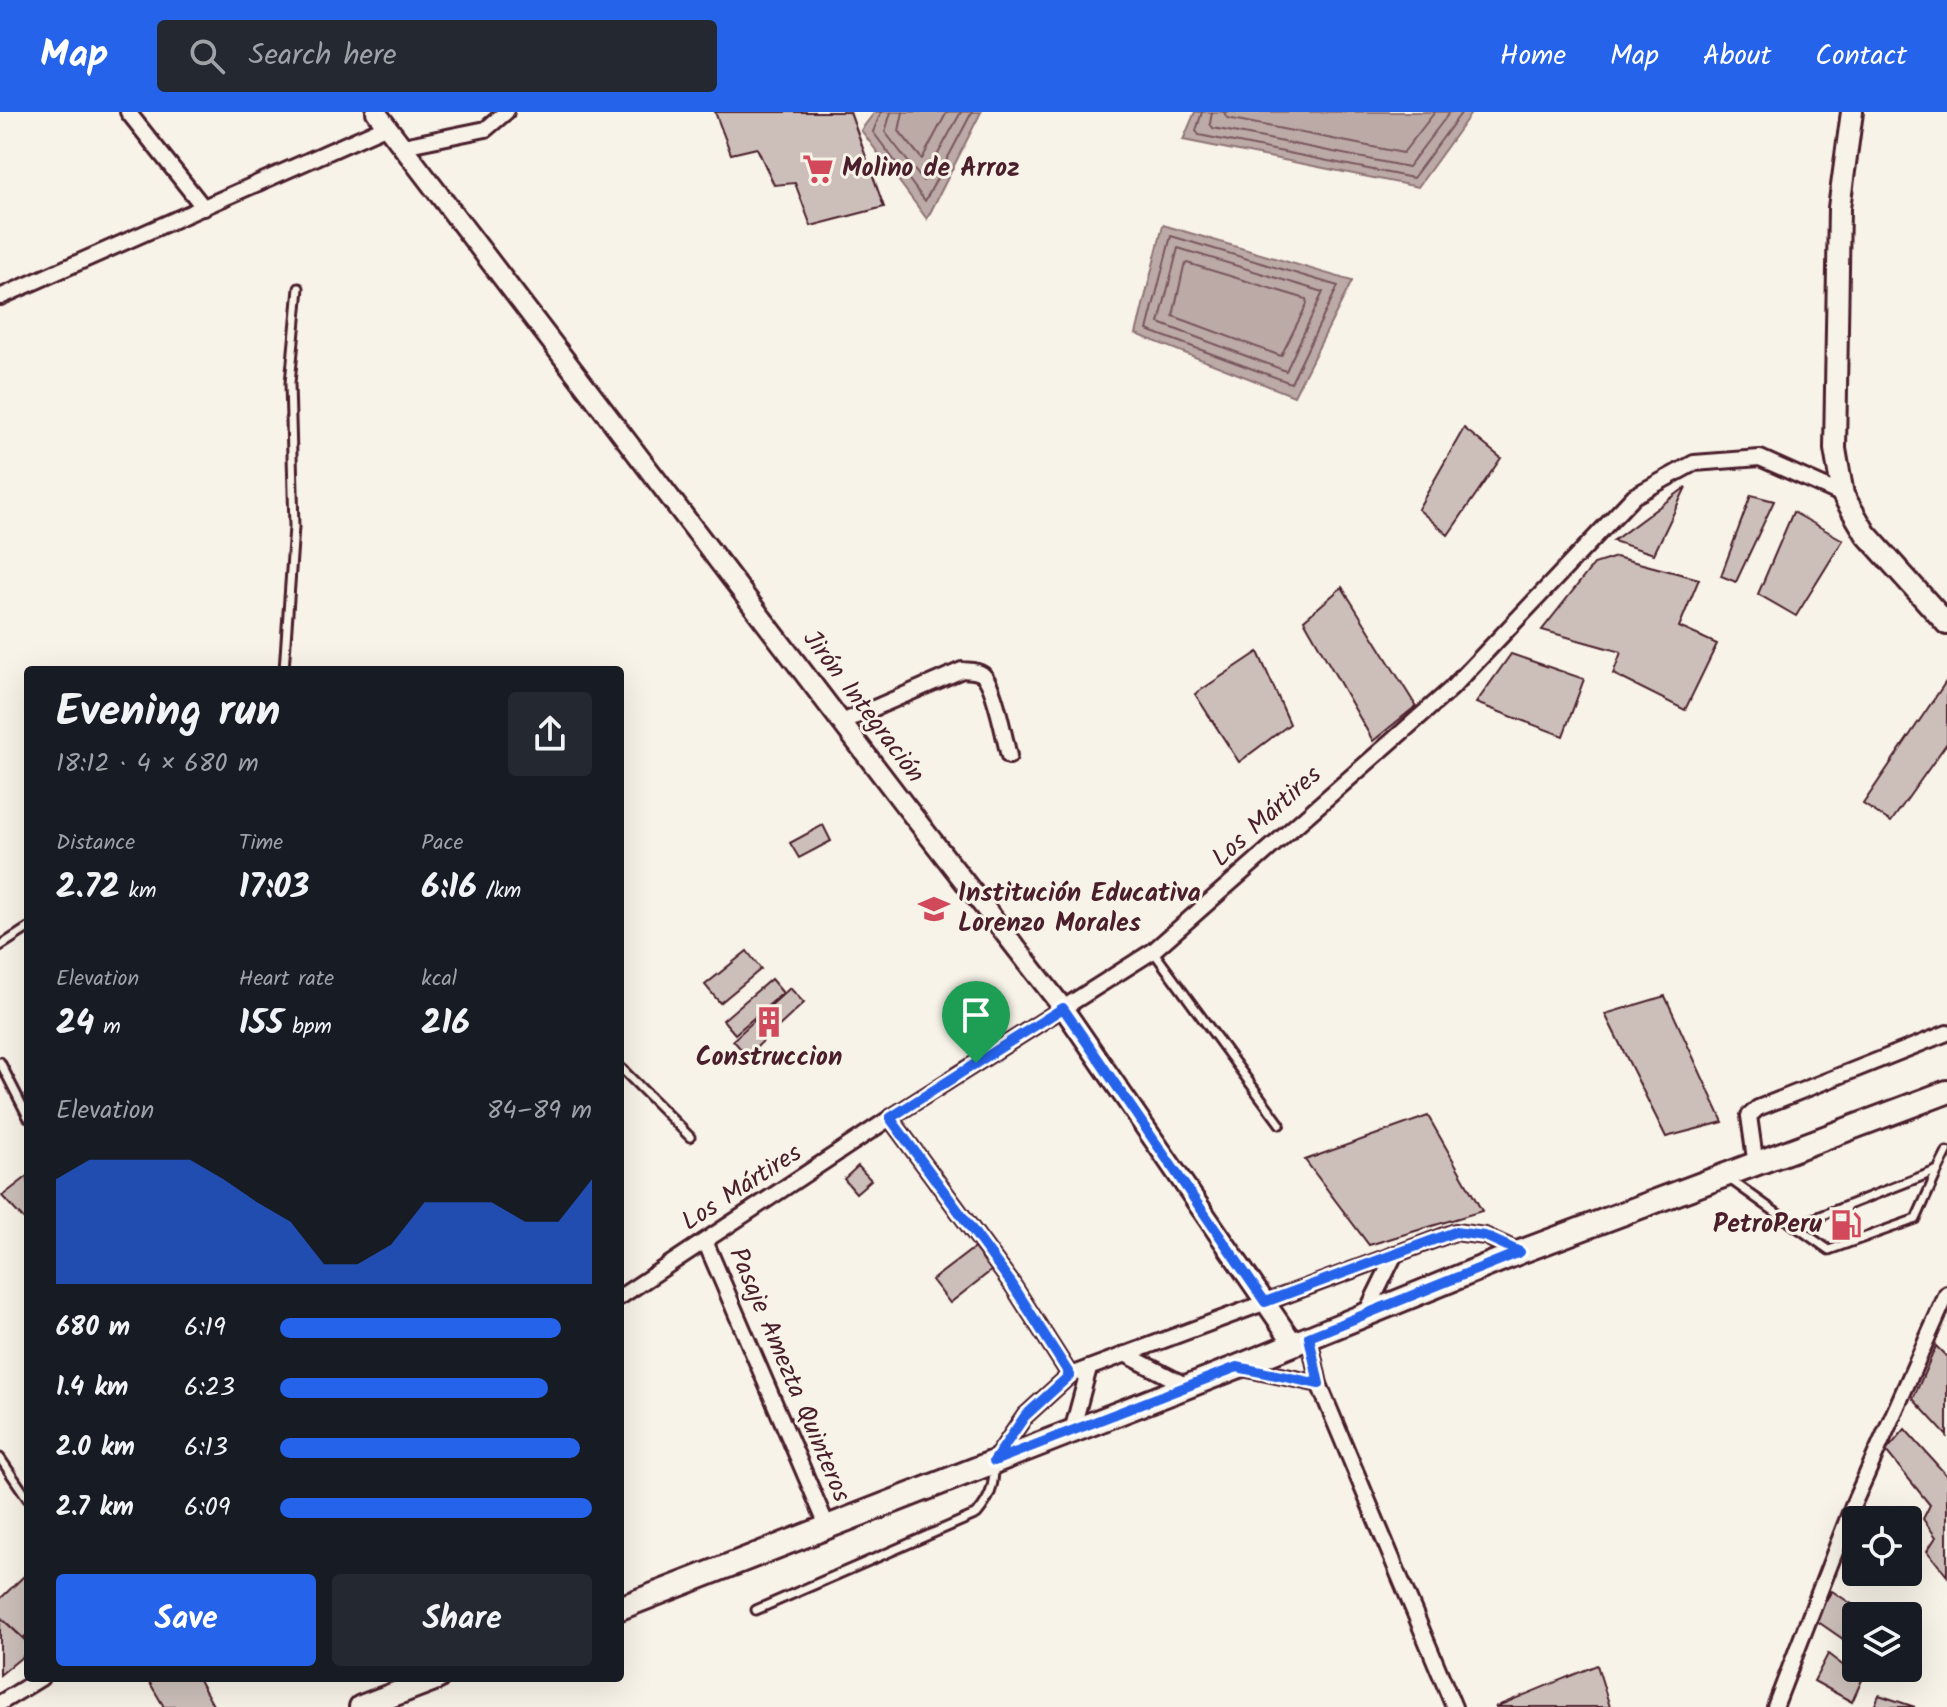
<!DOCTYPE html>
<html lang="en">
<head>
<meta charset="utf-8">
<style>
	:root { --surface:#171b24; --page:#242831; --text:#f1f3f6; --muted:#9ea1a6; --accent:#2563eb }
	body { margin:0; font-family:Kalam,sans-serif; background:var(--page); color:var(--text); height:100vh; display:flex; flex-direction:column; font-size:30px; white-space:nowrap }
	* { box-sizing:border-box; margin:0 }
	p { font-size:26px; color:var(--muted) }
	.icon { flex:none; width:44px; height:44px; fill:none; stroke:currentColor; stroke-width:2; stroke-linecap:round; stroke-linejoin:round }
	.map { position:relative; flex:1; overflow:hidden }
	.sheet { position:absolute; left:24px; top:554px; width:600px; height:1016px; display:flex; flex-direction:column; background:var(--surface); border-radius:8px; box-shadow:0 8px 32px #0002 }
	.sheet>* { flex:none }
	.controls { position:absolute; left:1842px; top:1394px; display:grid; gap:16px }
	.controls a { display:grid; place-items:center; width:80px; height:80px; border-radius:8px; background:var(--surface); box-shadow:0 8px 32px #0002; font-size:40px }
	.pin { position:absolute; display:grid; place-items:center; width:68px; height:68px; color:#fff; margin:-82px -34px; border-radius:50% 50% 50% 0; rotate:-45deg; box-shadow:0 0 8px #0007 }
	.pin .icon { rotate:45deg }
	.round { display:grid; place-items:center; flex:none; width:84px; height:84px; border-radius:8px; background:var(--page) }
	.overview { display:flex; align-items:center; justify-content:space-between; height:136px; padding:0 32px }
	h1 { font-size:44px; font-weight:700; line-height:60px }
	.figures { display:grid; grid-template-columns:repeat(3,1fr); gap:12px; height:136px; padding:8px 32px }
	.figures div { display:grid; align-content:center }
	.figures b { font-size:34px; font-weight:700 }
	.figures small { font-size:22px; font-weight:400 }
	.figures p { font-size:22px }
	.chart { height:224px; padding:16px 32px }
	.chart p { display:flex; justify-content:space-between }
	.chart svg { width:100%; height:144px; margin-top:8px; fill:var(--accent); opacity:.7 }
	.cta { display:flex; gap:16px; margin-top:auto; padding:16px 32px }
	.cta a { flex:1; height:92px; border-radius:8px; background:var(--accent); color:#fff; font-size:32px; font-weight:700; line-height:92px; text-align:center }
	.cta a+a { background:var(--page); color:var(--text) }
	ul { padding:0 32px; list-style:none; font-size:26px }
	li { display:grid; grid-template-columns:128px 96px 1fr; align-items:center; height:60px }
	li i { height:20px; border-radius:10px; background:var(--accent) }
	header { display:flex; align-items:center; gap:48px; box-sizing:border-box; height:112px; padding:0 40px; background:var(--accent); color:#fff }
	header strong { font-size:38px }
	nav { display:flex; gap:44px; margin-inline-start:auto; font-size:28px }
	.search { width:560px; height:72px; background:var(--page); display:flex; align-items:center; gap:20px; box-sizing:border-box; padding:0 28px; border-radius:8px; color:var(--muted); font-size:30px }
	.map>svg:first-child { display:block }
	.water { fill:#bcaaa7; stroke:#8e7275; stroke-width:2 }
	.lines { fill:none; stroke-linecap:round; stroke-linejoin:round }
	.shore { stroke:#78575d; stroke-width:2 }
	.building { fill:#ccbfb9; stroke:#4a1f2b; stroke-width:2 }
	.service-casing { stroke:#4a1f2b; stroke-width:13 }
	.minor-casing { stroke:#4a1f2b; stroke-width:20 }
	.tertiary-casing { stroke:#4a1f2b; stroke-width:24 }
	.secondary-casing { stroke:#4a1f2b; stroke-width:26 }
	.primary-casing { stroke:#4a1f2b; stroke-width:28 }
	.service { stroke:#f7f3e8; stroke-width:7 }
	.minor { stroke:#f7f3e8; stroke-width:14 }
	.tertiary { stroke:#f7f3e8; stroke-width:18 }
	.secondary { stroke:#f7f3e8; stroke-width:20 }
	.primary { stroke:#f7f3e8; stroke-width:22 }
	.route-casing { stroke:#fff; stroke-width:16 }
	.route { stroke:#2563eb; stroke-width:10 }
	.labels { text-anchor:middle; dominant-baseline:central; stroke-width:6; stroke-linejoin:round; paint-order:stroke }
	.poi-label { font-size:26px; font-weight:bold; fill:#4a1f2b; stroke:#f7f3e8; text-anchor:start }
	.street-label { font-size:26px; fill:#4a1f2b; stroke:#f7f3e8 }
</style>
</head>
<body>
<header>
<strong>Map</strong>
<div class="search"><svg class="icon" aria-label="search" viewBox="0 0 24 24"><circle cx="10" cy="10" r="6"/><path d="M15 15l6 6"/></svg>Search here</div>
<nav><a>Home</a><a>Map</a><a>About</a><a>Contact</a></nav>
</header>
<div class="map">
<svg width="1947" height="1595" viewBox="0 0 1947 1595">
	<rect width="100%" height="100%" fill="#f7f3e8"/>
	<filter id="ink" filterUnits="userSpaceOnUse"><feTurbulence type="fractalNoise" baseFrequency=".0125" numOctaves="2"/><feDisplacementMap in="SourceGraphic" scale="16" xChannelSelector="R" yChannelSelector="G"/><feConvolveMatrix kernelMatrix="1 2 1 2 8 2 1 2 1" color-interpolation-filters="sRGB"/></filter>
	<g filter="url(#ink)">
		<g class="water">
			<path d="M875 0H981L927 107 861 18Z"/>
			<path d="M1195 0H1472L1418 75 1183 28Z"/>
			<path d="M1163 113 1352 169 1294 284 1136 222Z"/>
		</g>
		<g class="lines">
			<g class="shore">
				<path d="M881 0 873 20 925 89 972 0"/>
				<path d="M891 0 885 20 923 69 961 0"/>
				<path d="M903 0 899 19 922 47 947 0"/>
				<path d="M1202 0 1196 19 1199 23 1413 66 1462 0"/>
				<path d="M1212 0 1210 12 1213 16 1408 55 1450 0"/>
				<path d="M1224 0 1227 6 1403 41 1435 0"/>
				<path d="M1171 124 1338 174 1291 271 1147 218Z"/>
				<path d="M1178 136 1323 180 1286 259 1159 211Z"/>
				<path d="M1187 151 1306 187 1307 192 1281 244 1173 204 1184 154Z"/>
			</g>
		</g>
		<g class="building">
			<path d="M715 0H850L884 95 811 114 795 71 774 73 757 36 731 42Z"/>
			<path d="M1464 316 1501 346 1448 423 1418 397Z"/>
			<path d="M1686 375 1654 442 1613 429Z"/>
			<path d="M1751 383 1774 389 1736 470 1721 464Z"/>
			<path d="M1793 400 1843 428 1796 504 1758 482Z"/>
			<path d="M1616 445 1699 467 1679 515 1717 532 1685 598 1613 562 1621 540 1542 518 1594 452Z"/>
			<path d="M1342 475 1416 594 1373 629 1304 508Z"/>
			<path d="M1258 540 1290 612 1239 650 1195 582Z"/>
			<path d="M1511 542 1584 567 1563 624 1476 591Z"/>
			<path d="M1947 568V631L1891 710 1863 692Z"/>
			<path d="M823 713 831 729 799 746 790 731Z"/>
			<path d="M747 839 761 857 720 891 705 873Z"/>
			<path d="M771 867 783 881 735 922 723 908Z"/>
			<path d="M790 876 804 891 747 944 733 928Z"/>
			<path d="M1665 884 1723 1010 1666 1025 1605 902Z"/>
			<path d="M1428 1004 1482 1099 1369 1133 1305 1048Z"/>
			<path d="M858 1054 871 1068 856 1081 844 1067Z"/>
			<path d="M28 1064V1112L2 1084Z"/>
			<path d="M974 1136 992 1158 950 1191 932 1168Z"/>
			<path d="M1936 1234 1947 1245V1324L1913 1287Z"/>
			<path d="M1905 1317 1947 1364V1464L1927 1439 1936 1425 1923 1407 1930 1393 1886 1339Z"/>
			<path d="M24 1464 28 1467V1522L23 1526 0 1505V1487Z"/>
			<path d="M1832 1479 1870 1504H1856V1536L1814 1507Z"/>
			<path d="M0 1505 28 1531V1540L0 1563Z"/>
			<path d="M1828 1542 1862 1568 1852 1590 1814 1569Z"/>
			<path d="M1597 1553 1610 1595H1495Z"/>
			<path d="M147 1566H198L214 1595H164Z"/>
			<path d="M1879 1583 1915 1595H1874Z"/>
		</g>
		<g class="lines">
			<defs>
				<g id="service">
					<path d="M284 558 294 415 290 271 299 176"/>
					<path d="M0 834 28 816"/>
					<path d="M1153 839 1280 1012"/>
					<path d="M0 950 28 1005"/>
					<path d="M620 955 690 1025"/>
					<path d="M1728 1066 1795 1114 1938 1058 1947 1040"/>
					<path d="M1795 1114 1829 1138 1916 1107 1938 1058"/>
					<path d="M0 1346 28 1387"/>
					<path d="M756 1498 977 1402C990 1386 994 1375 994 1355"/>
				</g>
				<g id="minor">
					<path d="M128 0 204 96"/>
					<path d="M403 34 486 17 506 0"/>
					<path d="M0 185 387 14"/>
					<path d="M842 610 962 558C968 559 976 558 982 562 995 572 1004 626 1009 644"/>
					<path d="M890 1006 1012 1172 1070 1263"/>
					<path d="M1756 1054 1749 1004 1758 996 1947 921"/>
					<path d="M705 1129 828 1416"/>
					<path d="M620 1185 890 1006 1153 839 1451 577 1634 384 1694 351 1760 346 1843 383"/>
					<path d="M1365 1203 1395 1142"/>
					<path d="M1309 1225 1319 1272"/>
					<path d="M1125 1242 1187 1274"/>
					<path d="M1238 1255 1319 1272 1454 1595"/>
					<path d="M1072 1319 1089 1256"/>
					<path d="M994 1349 1025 1304 1070 1263 1455 1120 1485 1124 1520 1140"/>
					<path d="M0 1591 41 1566"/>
					<path d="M1775 1595 1853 1393 1947 1182"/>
				</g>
				<path id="tertiary" d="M376 0 903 691 1063 896 1294 1232"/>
				<path id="secondary" d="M1852 0 1839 96 1835 337 1843 383 1866 422 1947 512"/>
				<g id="primary">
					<path d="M620 1496 1237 1255 1520 1140 1947 980"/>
					<path d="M361 1595 437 1566"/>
				</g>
			</defs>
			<use href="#service" class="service-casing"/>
			<use href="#minor" class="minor-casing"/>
			<use href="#tertiary" class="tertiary-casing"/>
			<use href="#secondary" class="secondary-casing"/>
			<use href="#primary" class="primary-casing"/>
			<use href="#service" class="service"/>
			<use href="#minor" class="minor"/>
			<use href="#tertiary" class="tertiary"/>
			<use href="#secondary" class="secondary"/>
			<use href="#primary" class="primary"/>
		</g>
	</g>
	<g class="lines" filter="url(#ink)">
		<defs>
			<path id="route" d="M1063 896 1265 1190 1455 1120 1485 1124 1520 1140 1309 1225 1319 1272 1237 1255 994 1349 1025 1304 1070 1263 1012 1172 890 1006Z"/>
		</defs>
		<use href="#route" class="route-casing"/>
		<use href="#route" class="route"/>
	</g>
	<defs>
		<symbol id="supermarket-bare" viewBox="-9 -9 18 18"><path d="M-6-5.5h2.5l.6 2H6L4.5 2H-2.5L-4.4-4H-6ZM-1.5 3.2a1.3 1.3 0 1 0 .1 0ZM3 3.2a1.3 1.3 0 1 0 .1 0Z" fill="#d1495b" stroke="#f7f3e8" stroke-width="2.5" paint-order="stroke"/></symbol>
		<symbol id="school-bare" viewBox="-9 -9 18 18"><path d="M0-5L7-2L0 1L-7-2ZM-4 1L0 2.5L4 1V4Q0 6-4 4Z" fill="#d1495b" stroke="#f7f3e8" stroke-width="2.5" paint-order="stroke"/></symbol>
		<symbol id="building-bare" viewBox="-9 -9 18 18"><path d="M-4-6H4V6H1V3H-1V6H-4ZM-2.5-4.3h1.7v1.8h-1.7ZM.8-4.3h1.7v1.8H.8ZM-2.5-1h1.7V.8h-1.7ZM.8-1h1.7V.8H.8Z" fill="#d1495b" stroke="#f7f3e8" stroke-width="2.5" paint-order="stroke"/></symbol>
		<symbol id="fuel-bare" viewBox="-9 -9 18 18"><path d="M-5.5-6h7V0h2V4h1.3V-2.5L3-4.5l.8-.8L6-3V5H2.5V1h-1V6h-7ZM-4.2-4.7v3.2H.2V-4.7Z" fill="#d1495b" stroke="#f7f3e8" stroke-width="2.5" paint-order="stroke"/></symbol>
	</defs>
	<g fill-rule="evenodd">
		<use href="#supermarket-bare" x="796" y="35" width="44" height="44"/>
		<use href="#school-bare" x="912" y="775" width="44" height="44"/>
		<use href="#building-bare" x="747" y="888" width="44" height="44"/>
		<use href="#fuel-bare" x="1824" y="1091" width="44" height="44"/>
	</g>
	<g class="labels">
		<g class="poi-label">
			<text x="842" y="57">Molino de Arroz</text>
			<text x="958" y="782">Institución Educativa<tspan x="958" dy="30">Lorenzo Morales</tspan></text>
			<text x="769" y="946" text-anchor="middle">Construccion</text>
			<text x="1822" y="1113" text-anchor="end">PetroPeru</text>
		</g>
		<g class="street-label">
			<text transform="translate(863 595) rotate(53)">Jirón Integración</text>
			<text transform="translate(1267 705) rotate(-42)">Los Mártires</text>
			<text transform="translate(742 1076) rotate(-33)">Los Mártires</text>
			<text transform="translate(789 1263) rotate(67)">Pasaje Amezta Quinteros</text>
		</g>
	</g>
</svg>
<div class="controls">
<a><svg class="icon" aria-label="locate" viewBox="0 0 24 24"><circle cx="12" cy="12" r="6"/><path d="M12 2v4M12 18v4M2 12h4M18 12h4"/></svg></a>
<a><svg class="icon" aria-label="layers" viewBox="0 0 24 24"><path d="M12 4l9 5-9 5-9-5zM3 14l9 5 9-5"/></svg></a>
</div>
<div class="pin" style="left:976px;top:951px;background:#1e9e55"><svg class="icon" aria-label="arrive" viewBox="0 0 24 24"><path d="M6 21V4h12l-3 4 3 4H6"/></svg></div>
<section class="sheet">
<div class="overview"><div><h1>Evening run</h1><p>18:12 · 4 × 680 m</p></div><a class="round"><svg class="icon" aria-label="share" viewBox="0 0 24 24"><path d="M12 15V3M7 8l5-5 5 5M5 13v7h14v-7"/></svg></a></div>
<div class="figures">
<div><p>Distance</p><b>2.72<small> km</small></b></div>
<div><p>Time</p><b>17:03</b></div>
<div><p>Pace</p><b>6:16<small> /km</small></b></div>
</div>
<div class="figures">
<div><p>Elevation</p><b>24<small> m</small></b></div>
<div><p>Heart rate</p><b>155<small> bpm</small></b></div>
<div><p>kcal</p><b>216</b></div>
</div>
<div class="chart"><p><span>Elevation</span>84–89 m</p>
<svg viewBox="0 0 160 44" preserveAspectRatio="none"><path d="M0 44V12L10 6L20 6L30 6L40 6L50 12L60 19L70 25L80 38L90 38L100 32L110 19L120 19L130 19L140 25L150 25L160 12V44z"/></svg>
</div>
<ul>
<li><b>680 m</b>6:19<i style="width:90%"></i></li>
<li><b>1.4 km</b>6:23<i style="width:86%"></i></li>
<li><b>2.0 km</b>6:13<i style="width:96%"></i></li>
<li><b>2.7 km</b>6:09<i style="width:100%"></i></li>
</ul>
<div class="cta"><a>Save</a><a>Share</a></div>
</section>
</div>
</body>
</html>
